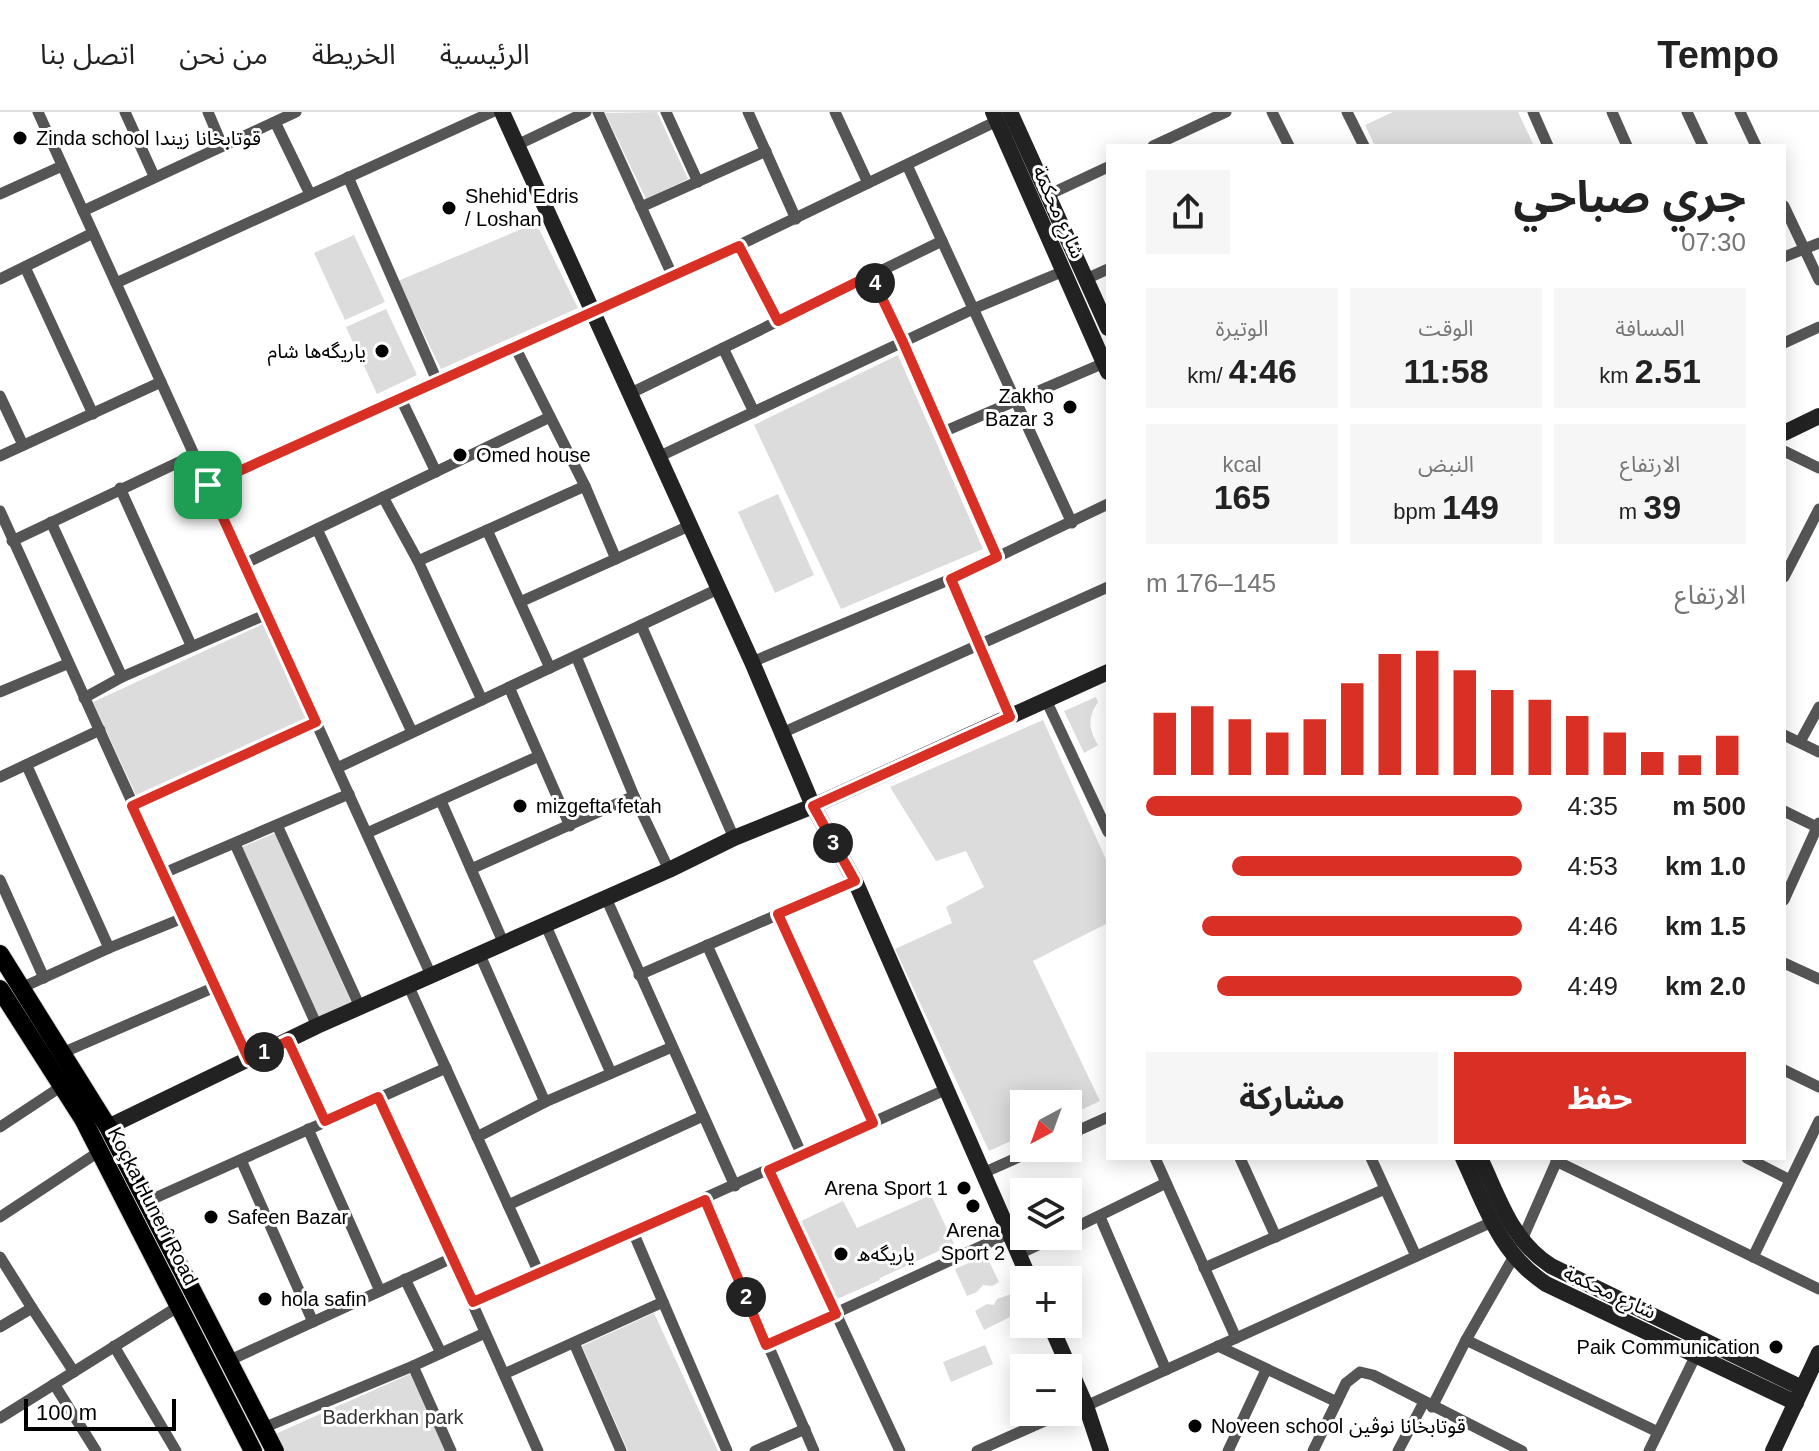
<!DOCTYPE html>
<html lang="ar">
<head>
<meta charset="utf-8">
<style>
	:root { --surface:#fff; --page:#f6f6f6; --text:#222; --muted:#767676; --line:#e0e0e0; --accent:#d93025 }
	body { margin:0; font-family:Arial,"Noto Sans Arabic",sans-serif; background:var(--page); color:var(--text); direction:rtl; height:100vh; display:flex; flex-direction:column; font-size:30px; white-space:nowrap }
	* { box-sizing:border-box; margin:0 }
	p { font-size:26px; color:var(--muted) }
	.icon { flex:none; width:44px; height:44px; fill:none; stroke:currentColor; stroke-width:2; stroke-linecap:round; stroke-linejoin:round }
	.map { position:relative; flex:1; overflow:hidden; direction:ltr }
	.panel { position:absolute; left:1106px; top:32px; width:680px; height:1016px; display:flex; flex-direction:column; background:var(--surface); border-radius:0px; box-shadow:0 4px 20px #0003; direction:rtl }
	.panel>* { flex:none }
	.needle { width:52px; rotate:221deg }
	.controls { position:absolute; left:1010px; top:978px; display:grid; gap:16px }
	.controls a { display:grid; place-items:center; width:72px; height:72px; border-radius:0px; background:var(--surface); box-shadow:0 4px 20px #0003; font-size:40px }
	.scale { position:absolute; left:24px; bottom:20px; width:152px; box-sizing:border-box; padding-left:8px; border:4px solid #000; border-top:0; font-size:22px; line-height:28px; white-space:nowrap; color:#000; -webkit-text-stroke:6px #fff; paint-order:stroke }
	.pin { position:absolute; display:grid; place-items:center; width:68px; height:68px; color:#fff; margin:-34px; border-radius:16px; box-shadow:0 4px 12px #0006 }
	.km { position:absolute; width:40px; height:40px; margin:-20px; border-radius:50%; background:#222; color:#fff; font-size:22px; line-height:40px; text-align:center }
	.round { display:grid; place-items:center; flex:none; width:84px; height:84px; border-radius:0px; background:var(--page) }
	.headline { display:flex; align-items:center; justify-content:space-between; height:136px; padding:0 40px }
	h1 { font-size:44px; font-weight:700; line-height:60px }
	.figures { display:grid; grid-template-columns:repeat(3,1fr); gap:12px; height:136px; padding:8px 40px }
	.figures div { display:grid; align-content:center; border-radius:0px; background:var(--page); text-align:center }
	.figures b { font-size:34px; font-weight:700 }
	.figures small { font-size:22px; font-weight:400 }
	.figures p { font-size:22px }
	.chart { height:224px; padding:16px 40px }
	.chart p { display:flex; justify-content:space-between }
	.chart svg { width:100%; height:144px; margin-top:8px; stroke:var(--accent); stroke-width:6 }
	.primary-button { display:flex; gap:16px; margin-top:auto; padding:16px 40px }
	.primary-button a { flex:1; height:92px; border-radius:0px; background:var(--accent); color:#fff; font-size:32px; font-weight:700; line-height:92px; text-align:center }
	.primary-button a+a { background:var(--page); color:var(--text) }
	ul { padding:0 40px; list-style:none; font-size:26px }
	li { display:grid; grid-template-columns:128px 96px 1fr; align-items:center; height:60px }
	li i { height:20px; border-radius:10px; background:var(--accent) }
	header { display:flex; align-items:center; gap:48px; box-sizing:border-box; height:112px; padding:0 40px; background:var(--surface); border-bottom:2px solid var(--line) }
	header strong { font-size:38px }
	nav { display:flex; gap:44px; margin-inline-start:auto; font-size:28px }
	.map>svg:first-child { display:block }
	.green { fill:#dcdcdc }
	.lines { fill:none; stroke-linecap:round; stroke-linejoin:round }
	.primary-casing { stroke:#dbdbdb; stroke-width:20 }
	.street { stroke:#555; stroke-width:11 }
	.secondary { stroke:#222; stroke-width:16 }
	.primary { stroke:#000; stroke-width:18 }
	.route-casing { stroke:#fff; stroke-width:16 }
	.route { stroke:#d93025; stroke-width:10 }
	.poi-dot { fill:#000; stroke:#fff; stroke-width:3 }
	.labels { text-anchor:middle; dominant-baseline:central; stroke-width:6; stroke-linejoin:round; paint-order:stroke }
	.poi-label { font-size:20px; fill:#000; stroke:#fff; text-anchor:start }
	.street-label { font-size:20px; fill:#000; stroke:#fff }
	.park-label { font-size:20px; fill:#333; stroke:#fff }
</style>
</head>
<body>
<header>
<strong>Tempo</strong>
<nav><a>الرئيسية</a><a>الخريطة</a><a>من نحن</a><a>اتصل بنا</a></nav>
</header>
<div class="map">
<svg width="1819" height="1339" viewBox="0 0 1819 1339">
	<rect width="100%" height="100%" fill="#fff"/>
	<g class="green">
		<path d="M657 0 688 67 646 87 605 1Z"/>
		<path d="M1393 0H1518L1534 34H1375L1365 13Z"/>
		<path d="M536 111 578 196 441 257 398 169Z"/>
		<path d="M354 123 385 190 345 208 314 141Z"/>
		<path d="M386 197 417 263 377 282 346 215Z"/>
		<path d="M898 243 983 437 841 497 754 313Z"/>
		<path d="M778 382 814 463 775 481 738 400Z"/>
		<path d="M263 512 306 606 136 683 93 590Z"/>
		<path d="M1096 585 1098 590C1087 606 1089 618 1098 633L1084 641 1064 599Z"/>
		<path d="M1043 608 1108 752V811L1033 849 1100 989 1068 1004V992H1024V1023L989 1039 895 837 952 811 946 795 984 775 966 739 936 749 890 675Z"/>
		<path d="M275 721 352 892 319 907 242 735Z"/>
		<path d="M931 1083 954 1132 880 1166 879 1164 880 1168 835 1188 799 1110 843 1089 857 1116Z"/>
		<path d="M986 1143 999 1170 992 1174 983 1173 977 1180 967 1184 955 1157Z"/>
		<path d="M1017 1180 1024 1198 984 1218 975 1199 987 1192 994 1193 997 1187Z"/>
		<path d="M654 1201 718 1339H628L582 1234Z"/>
		<path d="M985 1233 993 1252 951 1270 943 1250Z"/>
		<path d="M410 1262 446 1339H282L273 1323Z"/>
	</g>
	<g class="lines">
		<defs>
			<g id="primary">
				<path d="M0 842 108 1015 275 1339"/>
				<path d="M0 877 83 1007 253 1339"/>
			</g>
		</defs>
		<use href="#primary" class="primary-casing"/>
		<g class="street">
			<path d="M38 0 431 863"/>
			<path d="M125 0 154 64"/>
			<path d="M208 0 222 33"/>
			<path d="M598 0 673 165"/>
			<path d="M666 0 698 70"/>
			<path d="M748 0 796 107"/>
			<path d="M835 0 868 71"/>
			<path d="M1272 0 1289 34"/>
			<path d="M1347 0 1364 34"/>
			<path d="M1533 0 1548 34"/>
			<path d="M1612 0 1627 34"/>
			<path d="M1687 0 1703 34"/>
			<path d="M1740 0 1756 34"/>
			<path d="M275 10 310 82"/>
			<path d="M517 33 586 0"/>
			<path d="M1153 34 1226 0"/>
			<path d="M907 53 1072 411"/>
			<path d="M348 65 438 271"/>
			<path d="M0 82 62 54"/>
			<path d="M1048 83 1108 55"/>
			<path d="M1784 94 1819 168"/>
			<path d="M641 95 766 39"/>
			<path d="M83 99 296 0"/>
			<path d="M739 134 778 209"/>
			<path d="M1784 145 1819 131"/>
			<path d="M25 155 93 302"/>
			<path d="M871 163 903 230 997 445"/>
			<path d="M0 167 93 121"/>
			<path d="M1086 167 1108 157"/>
			<path d="M116 171 492 0"/>
			<path d="M1784 231 1819 215"/>
			<path d="M515 235 585 374 616 447"/>
			<path d="M723 236 754 300"/>
			<path d="M629 282 942 129"/>
			<path d="M0 284 23 333"/>
			<path d="M401 287 436 360"/>
			<path d="M943 320 1104 251"/>
			<path d="M1784 339 1819 356"/>
			<path d="M0 344 161 270"/>
			<path d="M658 345 973 197 1064 159"/>
			<path d="M208 373 673 165 997 9"/>
			<path d="M120 376 191 533"/>
			<path d="M383 385 418 449 482 588"/>
			<path d="M0 399 249 948"/>
			<path d="M51 410 122 565"/>
			<path d="M317 417 412 620"/>
			<path d="M487 418 550 556"/>
			<path d="M12 429 194 343"/>
			<path d="M418 449 585 374"/>
			<path d="M244 452 550 305"/>
			<path d="M1784 465 1819 397"/>
			<path d="M951 467 1010 605"/>
			<path d="M520 490 689 414"/>
			<path d="M641 513 734 726"/>
			<path d="M576 544 634 684 669 758"/>
			<path d="M752 550 951 467 1108 392"/>
			<path d="M509 575 570 714"/>
			<path d="M0 580 67 552"/>
			<path d="M84 586 122 565 267 502"/>
			<path d="M1046 588 1108 720"/>
			<path d="M782 621 1108 475"/>
			<path d="M1784 623 1819 640"/>
			<path d="M1800 630 1819 595"/>
			<path d="M27 654 109 836"/>
			<path d="M337 656 718 477"/>
			<path d="M0 665 100 618"/>
			<path d="M441 689 504 832"/>
			<path d="M132 694 316 610"/>
			<path d="M1784 699 1819 716"/>
			<path d="M277 713 360 895"/>
			<path d="M367 721 539 644"/>
			<path d="M235 732 317 914"/>
			<path d="M471 757 634 684"/>
			<path d="M164 761 349 682"/>
			<path d="M0 768 44 866"/>
			<path d="M606 786 735 1074"/>
			<path d="M1784 788 1819 711"/>
			<path d="M778 802 873 1011"/>
			<path d="M546 814 611 961"/>
			<path d="M707 833 802 1043"/>
			<path d="M480 843 545 990"/>
			<path d="M1784 851 1819 867"/>
			<path d="M639 863 855 769"/>
			<path d="M409 875 539 1161"/>
			<path d="M21 876 109 836 183 806"/>
			<path d="M288 929 325 1009"/>
			<path d="M62 941 215 875"/>
			<path d="M1784 958 1819 975"/>
			<path d="M378 985 398 1024 538 1339"/>
			<path d="M0 1015 62 974"/>
			<path d="M308 1017 380 1179"/>
			<path d="M1068 1023 1108 1005"/>
			<path d="M477 1025 545 990 672 935"/>
			<path d="M1155 1046 1236 1226"/>
			<path d="M1240 1046 1276 1125"/>
			<path d="M1371 1046 1416 1144"/>
			<path d="M1747 1046 1790 1068"/>
			<path d="M241 1048 313 1210"/>
			<path d="M1556 1049 1819 1177"/>
			<path d="M769 1058 900 1339"/>
			<path d="M983 1061 1039 1036"/>
			<path d="M705 1088 814 1339"/>
			<path d="M146 1090 446 956"/>
			<path d="M508 1093 703 1004"/>
			<path d="M0 1105 100 1039"/>
			<path d="M1100 1105 1166 1258"/>
			<path d="M1068 1119 1166 1071"/>
			<path d="M633 1120 727 1339"/>
			<path d="M1521 1130 1558 1046"/>
			<path d="M1019 1142 1057 1124"/>
			<path d="M0 1145 32 1196"/>
			<path d="M1753 1145 1819 1009"/>
			<path d="M1204 1156 1385 1077"/>
			<path d="M405 1167 441 1241"/>
			<path d="M473 1190 947 977"/>
			<path d="M0 1215 32 1196 74 1260"/>
			<path d="M1466 1228 1658 1320"/>
			<path d="M574 1231 621 1339"/>
			<path d="M766 1233 1010 1121"/>
			<path d="M114 1234 176 1339"/>
			<path d="M1218 1234 1337 1290"/>
			<path d="M228 1249 452 1146"/>
			<path d="M413 1254 451 1339"/>
			<path d="M504 1262 663 1190"/>
			<path d="M54 1272 96 1339"/>
			<path d="M1086 1294 1492 1110"/>
			<path d="M1432 1295 1466 1228 1513 1146"/>
			<path d="M0 1306 179 1194"/>
			<path d="M263 1316 413 1254 485 1221"/>
			<path d="M755 1339 805 1317"/>
			<path d="M977 1339 1065 1300"/>
			<path d="M1228 1339 1266 1258"/>
			<path d="M1313 1339 1346 1271 1360 1260 1373 1263 1522 1339"/>
			<path d="M1398 1339 1424 1290"/>
			<path d="M1649 1339 1696 1243"/>
		</g>
		<g class="secondary">
			<path d="M502 0 752 550 813 694 855 769 1030 1168"/>
			<path d="M993 0 1108 260"/>
			<path d="M1010 0 1108 216"/>
			<path d="M1784 321 1819 304"/>
			<path d="M108 1015 317 914 669 758 734 726 813 694 1108 560"/>
			<path d="M1463 1046C1486 1095 1499 1141 1546 1172L1796 1291"/>
			<path d="M1480 1046C1500 1088 1511 1128 1551 1154L1802 1276"/>
			<path d="M1050 1212 1086 1294 1101 1339"/>
			<path d="M1773 1339 1819 1241"/>
		</g>
		<use href="#primary" class="primary"/>
	</g>
	<g class="lines">
		<defs>
			<path id="route" d="M739 134 778 209 871 163 903 230 997 445 951 467 1010 605 813 694 855 769 778 802 873 1011 769 1058 836 1202 766 1233 705 1088 473 1190 378 985 325 1009 288 929 249 948 132 694 316 610 208 373Z"/>
		</defs>
		<use href="#route" class="route-casing"/>
		<use href="#route" class="route"/>
	</g>
	<g class="poi-dot">
		<circle cx="20" cy="26" r="8"/>
		<circle cx="449" cy="96" r="8"/>
		<circle cx="382" cy="239" r="8"/>
		<circle cx="1070" cy="295" r="8"/>
		<circle cx="460" cy="343" r="8"/>
		<circle cx="520" cy="694" r="8"/>
		<circle cx="964" cy="1076" r="8"/>
		<circle cx="973" cy="1094" r="8"/>
		<circle cx="211" cy="1105" r="8"/>
		<circle cx="841" cy="1142" r="8"/>
		<circle cx="265" cy="1187" r="8"/>
		<circle cx="1776" cy="1235" r="8"/>
		<circle cx="1195" cy="1314" r="8"/>
	</g>
	<g class="labels">
		<g class="poi-label">
			<text x="36" y="26">Zinda school قوتابخانا زیندا</text>
			<text x="465" y="84">Shehid Edris<tspan x="465" dy="23">/ Loshan</tspan></text>
			<text x="366" y="239" text-anchor="end">ياريگه‌ها شام</text>
			<text x="1054" y="284" text-anchor="end">Zakho<tspan x="1054" dy="23">Bazar 3</tspan></text>
			<text x="476" y="343">Omed house</text>
			<text x="536" y="694">mizgefta fetah</text>
			<text x="948" y="1076" text-anchor="end">Arena Sport 1</text>
			<text x="227" y="1105">Safeen Bazar</text>
			<text x="973" y="1118" text-anchor="middle">Arena<tspan x="973" dy="23">Sport 2</tspan></text>
			<text x="857" y="1142">یاریگه‌ه</text>
			<text x="281" y="1187">hola safin</text>
			<text x="1760" y="1235" text-anchor="end">Paik Communication</text>
			<text x="1211" y="1314">Noveen school قوتابخانا نوڤين</text>
		</g>
		<g class="street-label">
			<text transform="translate(1059 100) rotate(66)">شارع محكمة</text>
			<text transform="translate(153 1094) rotate(63)">Koçka Hunerî Road</text>
			<text transform="translate(1610 1180) rotate(25)">شارع محكمة</text>
		</g>
		<g class="park-label">
			<text x="393" y="1305">Baderkhan park</text>
		</g>
	</g>
</svg>
<div class="controls">
<a><svg class="needle" viewBox="-14 -14 28 28"><path d="M0-13l5 13h-10z" fill="#e53935"/><path d="M0 13l5-13h-10z" fill="#767676"/></svg></a>
<a><svg class="icon" aria-label="layers" viewBox="0 0 24 24"><path d="M12 4l9 5-9 5-9-5zM3 14l9 5 9-5"/></svg></a>
<a>+</a>
<a>−</a>
</div>
<div class="scale">100 m</div>
<div class="pin" style="left:208px;top:373px;background:#1e9e55"><svg class="icon" aria-label="arrive" viewBox="0 0 24 24"><path d="M6 21V4h12l-3 4 3 4H6"/></svg></div>
<b class="km" style="left:264px;top:940px">1</b>
<b class="km" style="left:746px;top:1185px">2</b>
<b class="km" style="left:833px;top:731px">3</b>
<b class="km" style="left:875px;top:171px">4</b>
<section class="panel">
<div class="headline"><div><h1>جري صباحي</h1><p>07:30</p></div><a class="round"><svg class="icon" aria-label="share" viewBox="0 0 24 24"><path d="M12 15V3M7 8l5-5 5 5M5 13v7h14v-7"/></svg></a></div>
<div class="figures">
<div><p>المسافة</p><b>2.51<small> km</small></b></div>
<div><p>الوقت</p><b>11:58</b></div>
<div><p>الوتيرة</p><b>4:46<small> /km</small></b></div>
</div>
<div class="figures">
<div><p>الارتفاع</p><b>39<small> m</small></b></div>
<div><p>النبض</p><b>149<small> bpm</small></b></div>
<div><p>kcal</p><b>165</b></div>
</div>
<div class="chart"><p><span>الارتفاع</span>145–176 m</p>
<svg viewBox="0 0 160 44" preserveAspectRatio="none"><path d="M5 44V25M15 44V23M25 44V27M35 44V31M45 44V27M55 44V16M65 44V7M75 44V6M85 44V12M95 44V18M105 44V21M115 44V26M125 44V31M135 44V37M145 44V38M155 44V32"/></svg>
</div>
<ul>
<li><b>500 m</b>4:35<i style="width:100%"></i></li>
<li><b>1.0 km</b>4:53<i style="width:77%"></i></li>
<li><b>1.5 km</b>4:46<i style="width:85%"></i></li>
<li><b>2.0 km</b>4:49<i style="width:81%"></i></li>
</ul>
<div class="primary-button"><a>حفظ</a><a>مشاركة</a></div>
</section>
</div>
</body>
</html>
